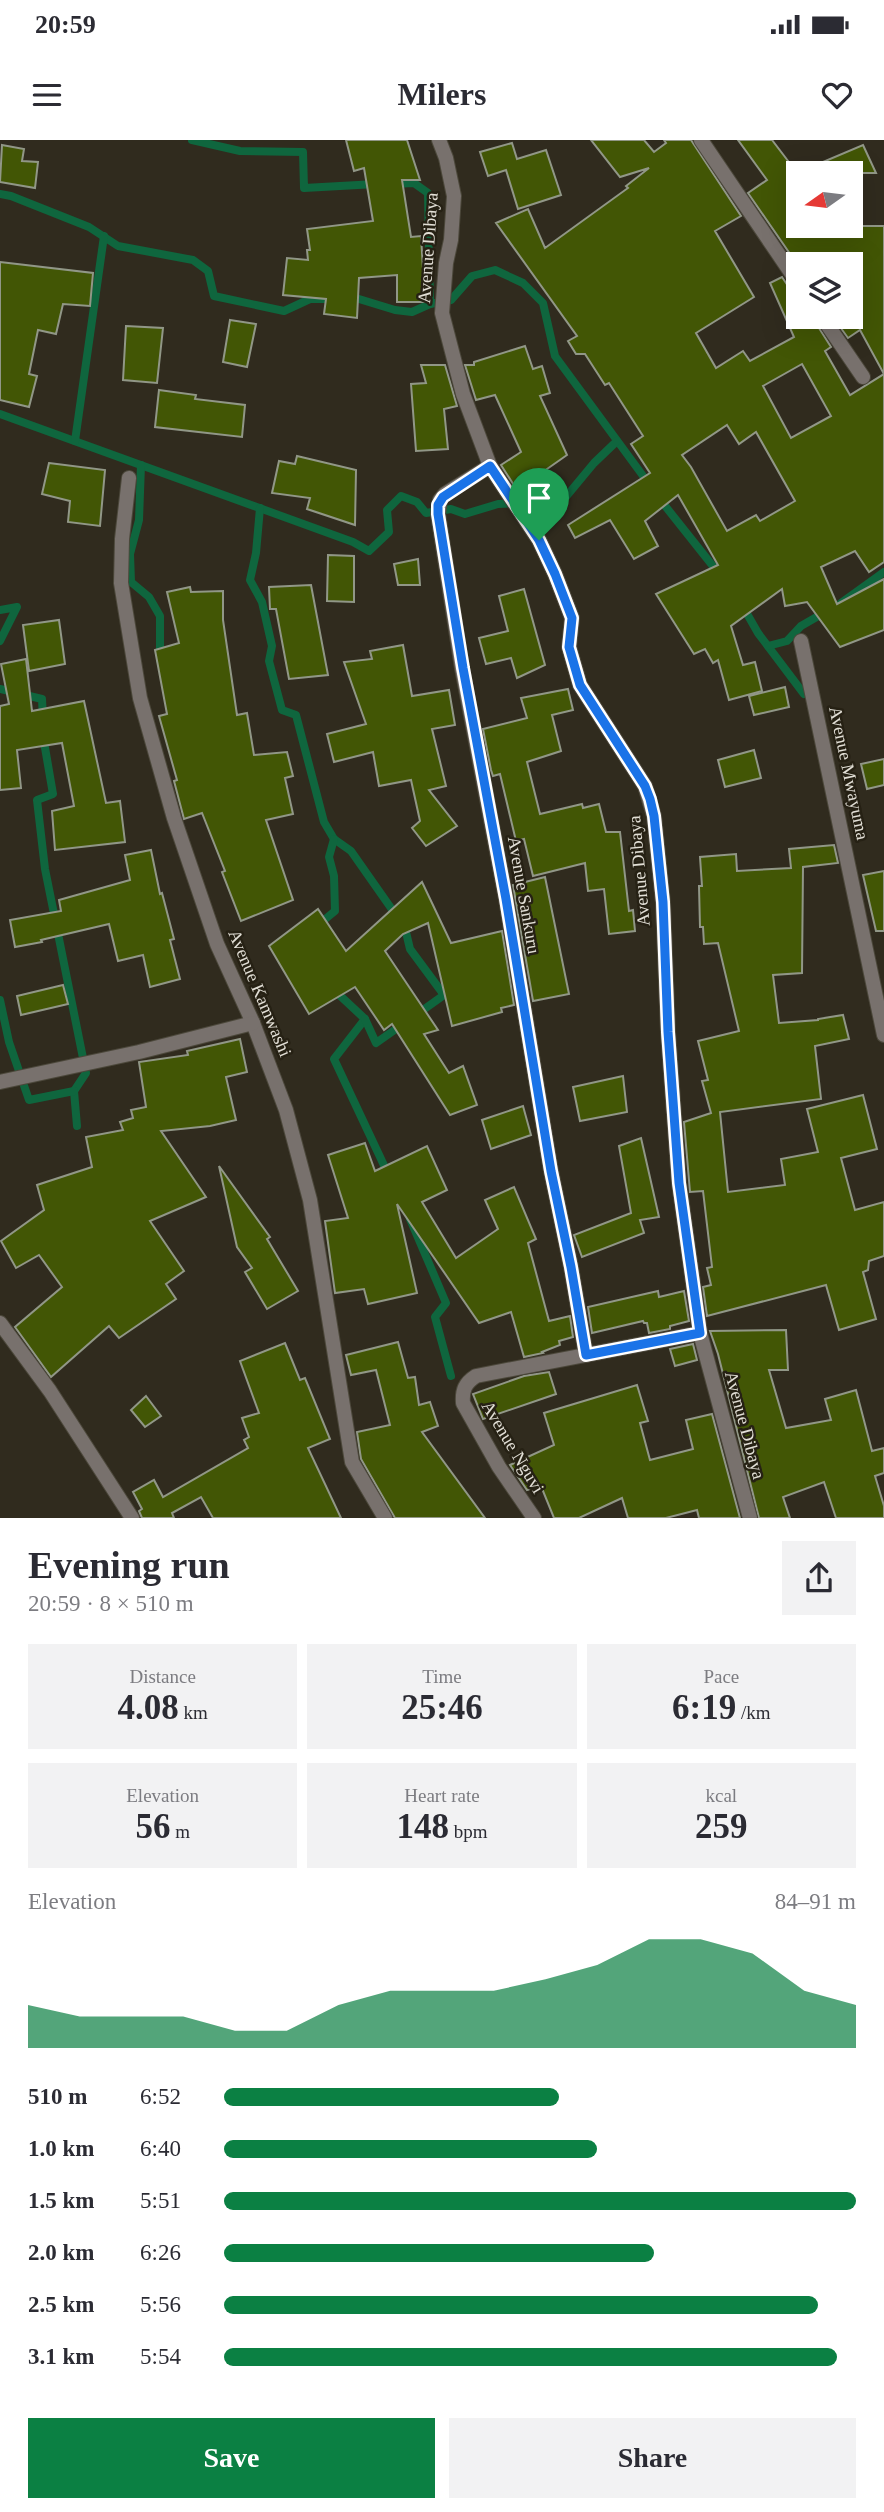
<!DOCTYPE html>
<html lang="en">
<head>
<meta charset="utf-8">
<style>
	:root { --surface:#fff; --page:#f2f2f3; --text:#2b2b33; --muted:#7c7c81; --accent:#0b8043 }
	body { margin:0; font-family:Georgia,serif; background:var(--page); color:var(--text); height:100vh; display:flex; flex-direction:column; font-size:26px; white-space:nowrap }
	* { box-sizing:border-box; margin:0 }
	p { font-size:23px; color:var(--muted) }
	.icon { flex:none; width:38px; height:38px; fill:none; stroke:currentColor; stroke-width:2; stroke-linecap:round; stroke-linejoin:round }
	.map { position:relative; height:1378px; overflow:hidden }
	.details { display:flex; flex-direction:column; background:var(--surface); flex:1 }
	.details>* { flex:none }
	.needle { width:46px; rotate:256deg }
	.buttons { position:absolute; left:786px; top:21px; display:grid; gap:14px }
	.buttons a { display:grid; place-items:center; width:77px; height:77px; border-radius:0px; background:var(--surface); box-shadow:0 7px 28px #0002; font-size:35px }
	.pin { position:absolute; display:grid; place-items:center; width:60px; height:60px; color:#fff; margin:-72px -30px; border-radius:50% 50% 50% 0; rotate:-45deg; box-shadow:0 0 7px #0007 }
	.pin .icon { rotate:45deg }
	.round { display:grid; place-items:center; flex:none; width:74px; height:74px; border-radius:0px; background:var(--page) }
	.headline { display:flex; align-items:center; justify-content:space-between; height:119px; padding:0 28px }
	h1 { font-size:38px; font-weight:800; line-height:52px }
	.figures { display:grid; grid-template-columns:repeat(3,1fr); gap:10px; height:119px; padding:7px 28px }
	.figures div { display:grid; align-content:center; border-radius:0px; background:var(--page); text-align:center }
	.figures b { font-size:35px; font-weight:800 }
	.figures small { font-size:19px; font-weight:400 }
	.figures p { font-size:19px }
	.chart { height:196px; padding:14px 28px }
	.chart p { display:flex; justify-content:space-between }
	.chart svg { width:100%; height:126px; margin-top:7px; fill:var(--accent); opacity:.7 }
	.primary-button { display:flex; gap:14px; margin-top:auto; padding:14px 28px }
	.primary-button a { flex:1; height:80px; border-radius:0px; background:var(--accent); color:#fff; font-size:28px; font-weight:800; line-height:80px; text-align:center }
	.primary-button a+a { background:var(--page); color:var(--text) }
	ul { padding:0 28px; list-style:none; font-size:23px }
	li { display:grid; grid-template-columns:112px 84px 1fr; align-items:center; height:52px }
	li i { height:18px; border-radius:9px; background:var(--accent) }
	.status { display:flex; justify-content:space-between; align-items:center; height:49px; padding:0 35px; background:var(--surface); direction:ltr }
	.status svg { height:19px; fill:currentColor }
	header { display:flex; justify-content:space-between; align-items:center; height:91px; padding:0 28px; background:var(--surface); font-size:32px; font-weight:800 }
	.map>svg:first-child { display:block }
	.lines { fill:none; stroke-linecap:round; stroke-linejoin:round }
	.stream { stroke:#0f663e; stroke-width:8 }
	.building { fill:#425605; stroke:#919787; stroke-width:2; fill-rule:evenodd }
	.minor-casing { stroke:#4c483b; stroke-width:16 }
	.minor { stroke:#78716d; stroke-width:14 }
	.route-casing { stroke:#fff; stroke-width:14 }
	.route { stroke:#1a73e8; stroke-width:9 }
	.labels { text-anchor:middle; dominant-baseline:central; stroke-width:5; stroke-linejoin:round; paint-order:stroke }
	.street-label { font-size:18px; fill:#e2dfd6; stroke:#262114 }
</style>
</head>
<body>
<div class="status"><b>20:59</b><svg viewBox="0 0 49 12"><path d="M0 12V9h3v3zM5 12V6h3v6zM10 12V3h3v9zM15 12V0h3v12zM26 1h20v11H26zM47 4h2v5h-2z"/></svg></div>
<header><svg class="icon" aria-label="menu" viewBox="0 0 24 24"><path d="M4 6h16M4 12h16M4 18h16"/></svg>Milers<svg class="icon" aria-label="heart" viewBox="0 0 24 24"><path d="M12 20l-8-8c-3-5 5-10 8-4 3-6 11-1 8 4z"/></svg></header>
<div class="map">
<svg width="884" height="1378" viewBox="0 0 884 1378">
	<rect width="100%" height="100%" fill="#302b1e"/>
	<g class="lines">
		<g class="stream">
			<path d="M192 0 240 11 303 12 304 48 376 44"/>
			<path d="M392 44 414 43 428 53 430 164"/>
			<path d="M0 54 11 56 89 87 118 106 193 120 208 131 214 156 284 171 310 159H331"/>
			<path d="M347 159H359L395 170 412 172 430 164 451 160 472 136 495 130 523 143 543 163 555 216 649 344"/>
			<path d="M0 274 353 402 369 411 389 392 387 370 401 356 417 362 426 373 451 369 465 374 498 364 520 363 534 376 555 370 594 323 617 301"/>
			<path d="M75 301 104 96"/>
			<path d="M141 325 139 380 130 414 131 442 149 457 160 476V520"/>
			<path d="M658 357 720 435"/>
			<path d="M260 368 256 413 250 440 262 462 272 506 269 521 282 570 296 575 324 682 334 699 351 711 405 788 410 809 444 855 416 875"/>
			<path d="M841 463 884 432"/>
			<path d="M742 465 758 493 804 554"/>
			<path d="M0 470 17 467 0 501"/>
			<path d="M768 506 787 501 801 486 827 471"/>
			<path d="M0 549 42 559 43 579"/>
			<path d="M43 596 53 654 37 660 45 729 86 933 74 951 77 986"/>
			<path d="M318 785 335 771 334 736 329 717 334 699"/>
			<path d="M334 850 365 879 334 919 389 1036"/>
			<path d="M0 860 9 902 29 960 74 951"/>
			<path d="M365 879 376 903 403 884"/>
			<path d="M410 1079 446 1163 435 1177 451 1236"/>
		</g>
	</g>
	<g class="building">
		<path d="M346 0H407L420 40H402L411 97 421 96 425 162H397V135L359 138 357 178 324 174 326 159 283 155 287 118 308 120 307 110H310L307 89 373 81 364 28 354 31Z"/>
		<path d="M591 0H644L654 12 666 3 664 0H691L741 76 715 91 754 157 696 193 716 228 743 211 750 221 794 197 770 143 782 137 790 149 798 153V177H812L831 207 825 211 850 255 884 234V422L869 432 855 411 821 427 837 464 884 439V490L840 507 807 462 785 466 782 449 731 486 743 525 755 522 762 551 729 560 718 520 713 523 705 509 694 514 656 454 718 425 678 355 645 381 658 406 634 419 610 380 575 398 568 385 650 333 631 304 643 296 609 243 605 245 585 214H576L568 201 577 196 496 83 528 69 545 108 628 48 626 46 649 28 620 37ZM802 224 831 276 791 298 763 246ZM727 285 739 304 756 292 795 361 760 381 756 375 727 391 691 327 682 315Z"/>
		<path d="M738 0H772L798 34V86H884V234L860 190 848 198 833 177H850V124H797L748 53 767 40Z"/>
		<path d="M512 3 517 19 546 10 561 55 518 69 506 30 488 36 480 12Z"/>
		<path d="M2 5 24 9 22 21 38 22 35 48 0 42Z"/>
		<path d="M863 5 876 33H797Z"/>
		<path d="M0 122 93 133 90 166 63 164 56 194 38 190 29 234 37 236 29 267 0 260Z"/>
		<path d="M230 180 256 184 247 227 223 222Z"/>
		<path d="M126 186 163 188 157 243 123 240Z"/>
		<path d="M525 206 533 229 542 226 550 253 540 256 567 315 517 350 501 325 521 312 495 255 476 260 465 225H474V222Z"/>
		<path d="M421 225H445L457 266 444 269 448 309 416 311 411 244 426 243Z"/>
		<path d="M159 250 196 255 195 259 245 265 242 297 155 287Z"/>
		<path d="M297 316 356 330 355 385 307 369 310 358 272 353 279 321 295 324Z"/>
		<path d="M49 323 105 330 100 386 68 382 70 361 42 354Z"/>
		<path d="M328 415 354 416V462L327 461Z"/>
		<path d="M418 419 420 445H398L394 424Z"/>
		<path d="M311 445 328 535 289 539 276 469H270L269 447Z"/>
		<path d="M190 447 191 452 223 451V480L237 575 247 573 254 615 287 612 293 636 285 638 293 674 266 680 293 760 241 781 222 732 225 731 202 673 184 679 174 641 177 640 159 576 167 574 155 510 179 503 167 452Z"/>
		<path d="M524 449 545 525 517 538 511 518 486 524 479 498 508 491 499 456Z"/>
		<path d="M59 480 65 524 29 531 23 485Z"/>
		<path d="M403 505 412 556 449 550 455 585 432 589 446 646 429 650 457 686 426 706 412 688 420 681 411 640 379 646 373 612 334 622 327 594 366 584 344 522 372 519 370 511Z"/>
		<path d="M26 519 32 571 84 561 106 663 120 661 125 702 55 710 52 671 74 666 62 603 17 610 21 648 0 650V566L9 564 1 524Z"/>
		<path d="M785 547 789 567 754 575 749 556Z"/>
		<path d="M568 549 573 570 552 575 561 611 527 622 540 674 582 664 583 668 599 664 606 692H620L629 771 633 770 635 791 609 794 604 749 588 751 585 723 533 736 524 699 516 701 500 634 493 636 491 630 483 589 527 578 521 558Z"/>
		<path d="M754 610 761 638 725 647 718 620Z"/>
		<path d="M884 619V645L867 649 861 624Z"/>
		<path d="M834 705 838 723 803 727 802 833 773 835 779 883 818 880V879L843 875 849 899 815 906 821 959 720 972 728 1052 785 1045 781 1019 818 1012 807 969 863 955 877 1009 841 1018 855 1070 884 1062V1116L869 1121 868 1130 863 1132 876 1179 839 1190 826 1145 707 1176 703 1147 711 1145 707 1128 712 1127 703 1051 690 1052 684 982 711 973 702 941 708 940 698 901 739 891 718 803 704 804 703 787H700L699 746H702L700 717 736 714 737 731 791 728 789 709Z"/>
		<path d="M151 710 160 754 162 753 174 799 170 800 180 839 150 847 143 815 118 821 109 784 41 800 42 802 15 807 10 780 61 771 59 760 130 740 125 715Z"/>
		<path d="M884 731V791H876L863 735Z"/>
		<path d="M545 737 569 854 533 861 513 745Z"/>
		<path d="M422 742 451 803 502 791 514 865 501 868 502 872 452 886 428 783 403 794 385 811 438 890 424 894 449 933 463 926 477 965 450 975 392 884 384 890 355 847 309 874 269 806 318 769 346 811Z"/>
		<path d="M63 845 68 864 21 875 17 856Z"/>
		<path d="M240 899 247 932 226 937 236 980 210 986 161 991 206 1057 150 1081 184 1131 166 1144 176 1159 119 1198 109 1186 51 1237 15 1187 62 1147 39 1115 16 1128 1 1101 44 1070 37 1045 92 1027 86 997 123 990 120 982 133 978 131 970 146 967 139 922 188 915 187 911Z"/>
		<path d="M623 936 627 972 580 981 573 947Z"/>
		<path d="M523 966 531 995 491 1009 482 980Z"/>
		<path d="M641 998 659 1077 640 1080 644 1093 582 1117 574 1095 631 1073 619 1006Z"/>
		<path d="M365 1003 375 1031 427 1006 447 1050 422 1062 456 1118 498 1089 485 1060 514 1047 536 1099 528 1103 549 1181 570 1176 573 1197 559 1201 560 1205 542 1212 543 1213 524 1217 511 1172 479 1183 397 1064 417 1153 368 1164 364 1149 335 1153 325 1081 348 1078 328 1015Z"/>
		<path d="M219 1026 270 1097 267 1099 298 1151 267 1169 245 1132 252 1128 237 1107Z"/>
		<path d="M658 1151 659 1157 684 1151 689 1181 670 1186V1189L649 1193 647 1183H644L643 1181 592 1193 588 1167Z"/>
		<path d="M786 1190 788 1230H769L786 1288 831 1280 825 1259 856 1250 872 1311 884 1308V1333L875 1336 884 1366V1378H836L824 1342 783 1357 790 1378H759L718 1214 710 1191Z"/>
		<path d="M398 1202 408 1238 415 1237 419 1265 430 1262 438 1286 422 1292 485 1378H395L361 1319 357 1292 390 1285 376 1230 351 1235 346 1215Z"/>
		<path d="M285 1203 300 1240 305 1238 330 1299 308 1308 341 1378H213L201 1357 172 1373 174 1378H142L139 1371 142 1369 133 1352 154 1340 163 1357 248 1308 244 1300 249 1297 242 1278 259 1273 240 1221Z"/>
		<path d="M693 1204 697 1220 675 1226 670 1209Z"/>
		<path d="M549 1232 556 1254 483 1279 473 1254 524 1236Z"/>
		<path d="M637 1245 648 1281 640 1283 650 1320 693 1309 686 1280 712 1274 740 1378H699L697 1370 666 1378H628L622 1358 579 1378H554L541 1346 527 1350 510 1325 554 1305 544 1273Z"/>
		<path d="M146 1256 161 1276 145 1287 131 1270Z"/>
	</g>
	<g class="lines">
		<defs>
			<g id="minor">
				<path d="M439 0 446 18 454 56 451 100 446 123 442 173 463 254 490 326 539 400 555 434 572 478 569 507 580 545 645 646 654 676 663 763 668 892 679 1043 700 1193 750 1378"/>
				<path d="M701 0 798 143"/>
				<path d="M822 177 863 237"/>
				<path d="M490 326 445 354 440 360 438 374 462 528 506 759 551 1031 571 1127 586 1215"/>
				<path d="M129 338 122 399 121 443 140 558 174 678 217 804 253 883 286 970 310 1060 352 1322 385 1378"/>
				<path d="M801 501 884 895"/>
				<path d="M0 942 139 912 253 883"/>
				<path d="M0 1183 50 1251 132 1378"/>
				<path d="M534 1378 499 1327 463 1263C462 1250 465 1243 476 1236L700 1193"/>
			</g>
		</defs>
		<use href="#minor" class="minor-casing"/>
		<use href="#minor" class="minor"/>
	</g>
	<g class="lines">
		<defs>
			<path id="route" d="M490 326 539 400 555 434 572 478 569 507 580 545 645 646 650 659 654 676 663 762 668 892 679 1043 700 1193 586 1215 571 1127 551 1031 506 759 463 528 438 374V365L443 357Z"/>
		</defs>
		<use href="#route" class="route-casing"/>
		<use href="#route" class="route"/>
	</g>
	<g class="labels">
		<g class="street-label">
			<text transform="translate(428 108) rotate(-86)">Avenue Dibaya</text>
			<text transform="translate(849 633) rotate(78)">Avenue Mwayuma</text>
			<text transform="translate(639 731) rotate(-95)">Avenue Dibaya</text>
			<text transform="translate(524 755) rotate(80)">Avenue Sankuru</text>
			<text transform="translate(260 853) rotate(67)">Avenue Kamwashi</text>
			<text transform="translate(745 1285) rotate(75)">Avenue Dibaya</text>
			<text transform="translate(513 1307) rotate(59)">Avenue Nguvi</text>
		</g>
	</g>
</svg>
<div class="buttons">
<a><svg class="needle" viewBox="-14 -14 28 28"><path d="M0-13l5 13h-10z" fill="#e53935"/><path d="M0 13l5-13h-10z" fill="#7c7c81"/></svg></a>
<a><svg class="icon" aria-label="layers" viewBox="0 0 24 24"><path d="M12 4l9 5-9 5-9-5zM3 14l9 5 9-5"/></svg></a>
</div>
<div class="pin" style="left:539px;top:400px;background:#1e9e55"><svg class="icon" aria-label="arrive" viewBox="0 0 24 24"><path d="M6 21V4h12l-3 4 3 4H6"/></svg></div>
</div>
<section class="details">
<div class="headline"><div><h1>Evening run</h1><p>20:59 · 8 × 510 m</p></div><a class="round"><svg class="icon" aria-label="share" viewBox="0 0 24 24"><path d="M12 15V3M7 8l5-5 5 5M5 13v7h14v-7"/></svg></a></div>
<div class="figures">
<div><p>Distance</p><b>4.08<small> km</small></b></div>
<div><p>Time</p><b>25:46</b></div>
<div><p>Pace</p><b>6:19<small> /km</small></b></div>
</div>
<div class="figures">
<div><p>Elevation</p><b>56<small> m</small></b></div>
<div><p>Heart rate</p><b>148<small> bpm</small></b></div>
<div><p>kcal</p><b>259</b></div>
</div>
<div class="chart"><p><span>Elevation</span>84–91 m</p>
<svg viewBox="0 0 160 44" preserveAspectRatio="none"><path d="M0 44V29L10 33L20 33L30 33L40 38L50 38L60 29L70 24L80 24L90 24L100 20L110 15L120 6L130 6L140 11L150 24L160 29V44z"/></svg>
</div>
<ul>
<li><b>510 m</b>6:52<i style="width:53%"></i></li>
<li><b>1.0 km</b>6:40<i style="width:59%"></i></li>
<li><b>1.5 km</b>5:51<i style="width:100%"></i></li>
<li><b>2.0 km</b>6:26<i style="width:68%"></i></li>
<li><b>2.5 km</b>5:56<i style="width:94%"></i></li>
<li><b>3.1 km</b>5:54<i style="width:97%"></i></li>
</ul>
<div class="primary-button"><a>Save</a><a>Share</a></div>
</section>
</body>
</html>
